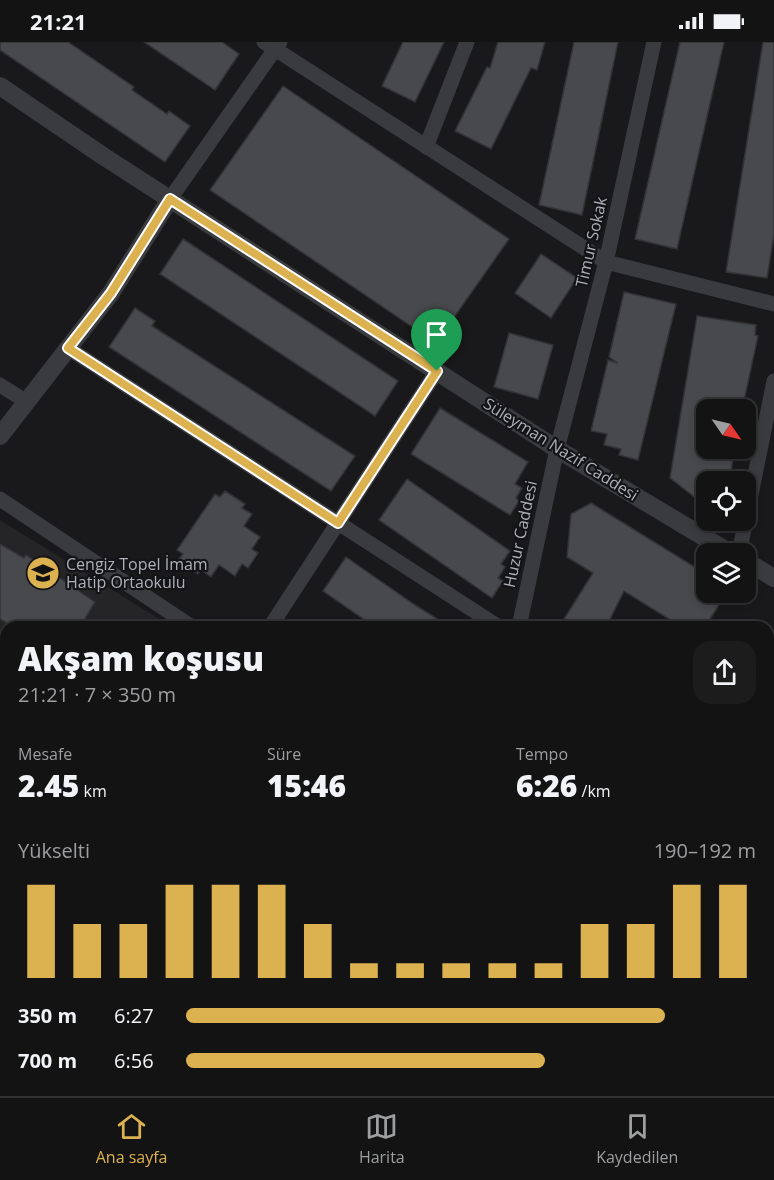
<!DOCTYPE html>
<html lang="tr">
<head>
<meta charset="utf-8">
<style>
	:root { --surface:#131314; --page:#1c1c1d; --text:#f1f3f6; --muted:#9d9ea0; --line:#323234; --accent:#dcb150 }
	body { margin:0; font-family:"Open Sans",sans-serif; background:var(--page); color:var(--text); height:100vh; display:flex; flex-direction:column; font-size:22px; white-space:nowrap }
	* { box-sizing:border-box; margin:0 }
	p { font-size:20px; color:var(--muted) }
	.icon { flex:none; width:33px; height:33px; fill:none; stroke:currentColor; stroke-width:2; stroke-linecap:round; stroke-linejoin:round }
	.map { position:relative; flex:1; overflow:hidden }
	.drawer { position:absolute; left:0px; top:579px; width:774px; height:476px; display:flex; flex-direction:column; background:var(--surface); border-radius:18px 18px 0 0; box-shadow:0 3px 9px #0003,0 0 0 2px var(--line) }
	.drawer>* { flex:none }
	.needle { width:39px; rotate:124deg }
	.fabs { position:absolute; left:696px; top:357px; display:grid; gap:12px }
	.fabs a { display:grid; place-items:center; width:60px; height:60px; border-radius:12px; background:var(--surface); box-shadow:0 3px 9px #0003,0 0 0 2px var(--line); font-size:30px }
	.pin { position:absolute; display:grid; place-items:center; width:51px; height:51px; color:#fff; margin:-62px -26px; border-radius:50% 50% 50% 0; rotate:-45deg; box-shadow:0 0 6px #0007 }
	.pin .icon { rotate:45deg }
	.round { display:grid; place-items:center; flex:none; width:63px; height:63px; border-radius:18px; background:var(--page) }
	.headline { display:flex; align-items:center; justify-content:space-between; height:102px; padding:0 18px }
	h1 { font-size:33px; font-weight:800; line-height:45px }
	.stats { display:grid; grid-template-columns:repeat(3,1fr); gap:9px; height:102px; padding:6px 18px }
	.stats div { display:grid; align-content:center }
	.stats b { font-size:30px; font-weight:800 }
	.stats small { font-size:16px; font-weight:400 }
	.stats p { font-size:16px }
	.chart { height:168px; padding:12px 18px }
	.chart p { display:flex; justify-content:space-between }
	.chart svg { width:100%; height:108px; margin-top:6px; stroke:var(--accent); stroke-width:6 }
	ul { padding:0 18px; list-style:none; font-size:20px }
	li { display:grid; grid-template-columns:96px 72px 1fr; align-items:center; height:45px }
	li i { height:15px; border-radius:8px; background:var(--accent) }
	.status { display:flex; justify-content:space-between; align-items:center; height:42px; padding:0 30px; background:var(--surface); direction:ltr }
	.status svg { height:16px; fill:currentColor }
	.tabs { display:flex; justify-content:space-around; align-items:center; height:84px; border-top:2px solid var(--line); background:var(--surface); font-size:16px; color:var(--muted) }
	.tabs a { display:grid; justify-items:center; gap:3px }
	.tabs .selected { color:var(--accent) }
	.map>svg:first-child { display:block }
	.built { fill:#252527 }
	.building { fill:#48494d; stroke:#333336; stroke-width:1.5 }
	.lines { fill:none; stroke-linecap:round; stroke-linejoin:round }
	.minor { stroke:#3a3b3f; stroke-width:15 }
	.tertiary { stroke:#3a3b3f; stroke-width:18 }
	.route-casing { stroke:#fff; stroke-width:12 }
	.route { stroke:#dcb150; stroke-width:8 }
	.labels { text-anchor:middle; dominant-baseline:central; stroke-width:4.5; stroke-linejoin:round; paint-order:stroke }
	.street-label { font-size:16px; fill:#adb0b9; stroke:#141416 }
	.poi-label { font-size:16px; fill:#adb0b9; stroke:#141416; text-anchor:start }
</style>
</head>
<body>
<div class="status"><b>21:21</b><svg viewBox="0 0 49 12"><path d="M0 12V9h3v3zM5 12V6h3v6zM10 12V3h3v9zM15 12V0h3v12zM26 1h20v11H26zM47 4h2v5h-2z"/></svg></div>
<div class="map">
<svg width="774" height="1054" viewBox="0 0 774 1054">
	<rect width="100%" height="100%" fill="#19191b"/>
	<path class="built" d="M0 478 172 585H6V662L0 658Z"/>
	<g class="building">
		<path d="M0 0H68L134 45 132 48 167 72 169 69 190 84 165 120 0 8Z"/>
		<path d="M144 0H222L239 12 215 48Z"/>
		<path d="M403 0H444L415 60 382 44Z"/>
		<path d="M498 0H545L537 28 531 26 491 107 455 89 487 25 490 26Z"/>
		<path d="M574 0H618L582 173 539 163Z"/>
		<path d="M680 0H724L677 207 635 197Z"/>
		<path d="M763 0H774V192L767 236 726 230Z"/>
		<path d="M283 44 509 197 436 301 210 148Z"/>
		<path d="M183 197 398 339 375 374 160 232Z"/>
		<path d="M541 212 577 236 551 276 515 251Z"/>
		<path d="M624 250 676 262 638 418 619 413 621 407 604 403 607 392 591 389 608 318 618 321 609 315Z"/>
		<path d="M135 266 155 279 152 284 355 414 331 449 109 305Z"/>
		<path d="M697 274 756 283 755 293 758 294 742 368H706V408L734 412 729 440H706V464L670 436Z"/>
		<path d="M509 291 553 303 538 357 494 345Z"/>
		<path d="M440 366 528 420 515 442 522 446 516 456 519 459 510 473 411 412Z"/>
		<path d="M407 437 510 509 501 522 505 525 498 536 503 539 492 556 379 478Z"/>
		<path d="M225 449 245 462 242 466 252 472 244 484 260 495 252 507 258 511 248 526 242 522 235 534 219 523 211 535 201 528 198 532 178 518 183 512 177 508 215 452 220 455Z"/>
		<path d="M591 461 706 532V550H727L705 585H682L624 549 606 585H559L593 531 567 515 571 472Z"/>
		<path d="M0 502 24 516 26 513 95 560 80 585H13L0 577Z"/>
		<path d="M346 515 415 563 450 585H375L323 549Z"/>
	</g>
	<g class="lines">
		<g class="minor">
			<path d="M264 0 606 220 774 262"/>
			<path d="M426 105 467 0"/>
			<path d="M170 157 280 0"/>
			<path d="M68 306 499 585"/>
			<path d="M0 343 27 360"/>
			<path d="M0 457 192 585"/>
			<path d="M739 512 774 339"/>
			<path d="M270 585 437 329"/>
			<path d="M519 585 557 407 606 220 654 0"/>
			<path d="M0 677 6 681"/>
			<path d="M768 764 774 768"/>
			<path d="M768 804 774 794"/>
			<path d="M0 885 6 888"/>
			<path d="M0 1027 6 1016"/>
			<path d="M299 1048 313 1054"/>
			<path d="M580 1048 589 1054"/>
			<path d="M233 1054 234 1048"/>
			<path d="M418 1054 419 1048"/>
			<path d="M615 1054 618 1048"/>
		</g>
		<g class="tertiary">
			<path d="M0 44 103 114 557 407 732 512"/>
			<path d="M0 394 111 251 170 157"/>
			<path d="M746 519 774 536"/>
		</g>
	</g>
	<g class="lines">
		<defs>
			<path id="route" d="M170 157 437 329 338 481 68 306 111 251Z"/>
		</defs>
		<use href="#route" class="route-casing"/>
		<use href="#route" class="route"/>
	</g>
	<defs>
		<symbol id="school-disc" viewBox="-11 -11 22 22"><circle r="9.5" fill="#dcb150" stroke="#141416"/><path d="M0-5L7-2L0 1L-7-2ZM-4 1L0 2.5L4 1V4Q0 6-4 4Z" fill="#111"/></symbol>
	</defs>
	<g fill-rule="evenodd">
		<use href="#school-disc" x="24" y="512" width="38" height="38"/>
	</g>
	<g class="labels">
		<g class="street-label">
			<text transform="translate(591 200) rotate(-77)">Timur Sokak</text>
			<text transform="translate(561 407) rotate(32)">Süleyman Nazif Caddesi</text>
			<text transform="translate(520 492) rotate(-78)">Huzur Caddesi</text>
		</g>
		<g class="poi-label">
			<text x="66" y="522">Cengiz Topel İmam<tspan x="66" dy="18">Hatip Ortaokulu</tspan></text>
		</g>
	</g>
</svg>
<div class="fabs">
<a><svg class="needle" viewBox="-14 -14 28 28"><path d="M0-13l5 13h-10z" fill="#e53935"/><path d="M0 13l5-13h-10z" fill="#9d9ea0"/></svg></a>
<a><svg class="icon" aria-label="locate" viewBox="0 0 24 24"><circle cx="12" cy="12" r="6"/><path d="M12 2v4M12 18v4M2 12h4M18 12h4"/></svg></a>
<a><svg class="icon" aria-label="layers" viewBox="0 0 24 24"><path d="M12 4l9 5-9 5-9-5zM3 14l9 5 9-5"/></svg></a>
</div>
<div class="pin" style="left:437px;top:329px;background:#1e9e55"><svg class="icon" aria-label="arrive" viewBox="0 0 24 24"><path d="M6 21V4h12l-3 4 3 4H6"/></svg></div>
<section class="drawer">
<div class="headline"><div><h1>Akşam koşusu</h1><p>21:21 · 7 × 350 m</p></div><a class="round"><svg class="icon" aria-label="share" viewBox="0 0 24 24"><path d="M12 15V3M7 8l5-5 5 5M5 13v7h14v-7"/></svg></a></div>
<div class="stats">
<div><p>Mesafe</p><b>2.45<small> km</small></b></div>
<div><p>Süre</p><b>15:46</b></div>
<div><p>Tempo</p><b>6:26<small> /km</small></b></div>
</div>
<div class="chart"><p><span>Yükselti</span>190–192 m</p>
<svg viewBox="0 0 160 44" preserveAspectRatio="none"><path d="M5 44V6M15 44V22M25 44V22M35 44V6M45 44V6M55 44V6M65 44V22M75 44V38M85 44V38M95 44V38M105 44V38M115 44V38M125 44V22M135 44V22M145 44V6M155 44V6"/></svg>
</div>
<ul>
<li><b>350 m</b>6:27<i style="width:84%"></i></li>
<li><b>700 m</b>6:56<i style="width:63%"></i></li>
</ul>
</section>
</div>
<nav class="tabs">
<a class="selected"><svg class="icon" aria-label="home" viewBox="0 0 24 24"><path d="M3 11l9-7 9 7M6 9v11h12V9"/></svg>Ana sayfa</a>
<a><svg class="icon" aria-label="map" viewBox="0 0 24 24"><path d="M3 6l6-2 6 2 6-2v14l-6 2-6-2-6 2zM9 4v14M15 6v14"/></svg>Harita</a>
<a><svg class="icon" aria-label="saved" viewBox="0 0 24 24"><path d="M7 4h10v16l-5-4-5 4z"/></svg>Kaydedilen</a>
</nav>
</body>
</html>
